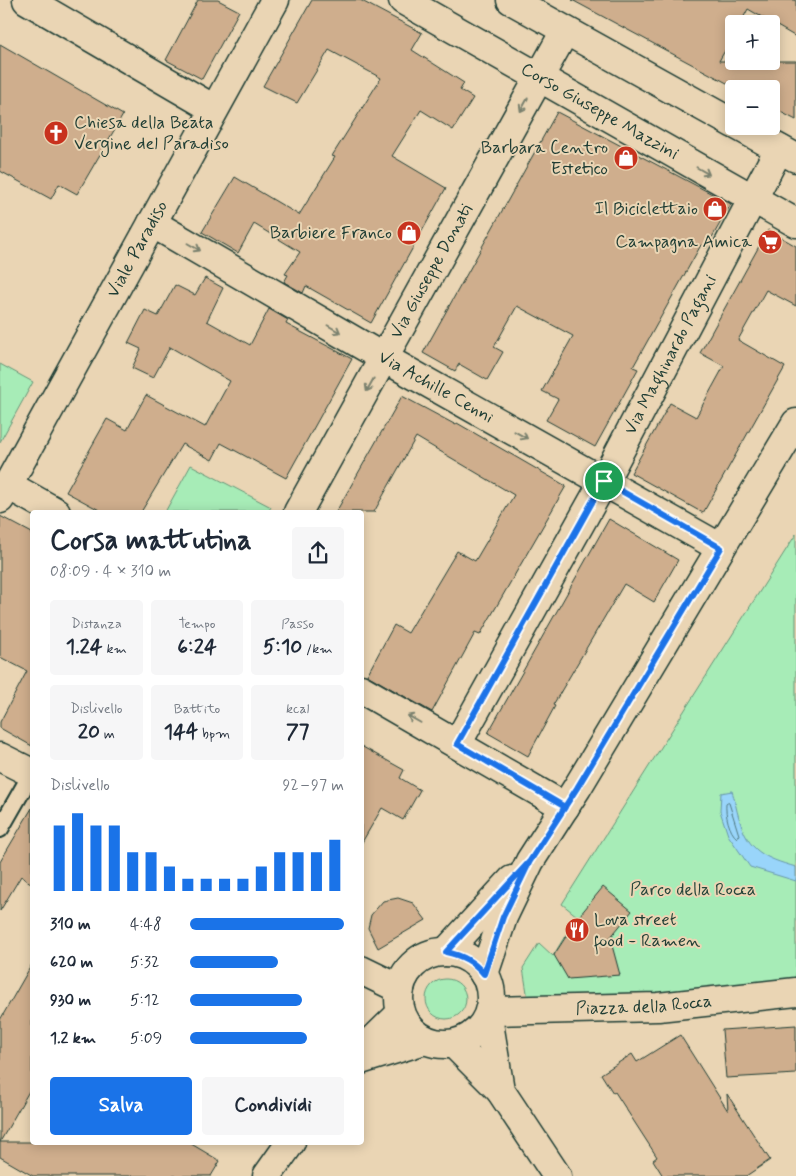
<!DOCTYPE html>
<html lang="it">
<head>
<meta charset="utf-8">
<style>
	:root { --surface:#fff; --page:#f6f6f7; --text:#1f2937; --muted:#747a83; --accent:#1a73e8 }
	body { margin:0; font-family:Mynerve,sans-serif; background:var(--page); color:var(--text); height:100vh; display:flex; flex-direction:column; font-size:19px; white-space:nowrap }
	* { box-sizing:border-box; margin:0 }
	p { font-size:16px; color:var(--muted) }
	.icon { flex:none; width:28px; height:28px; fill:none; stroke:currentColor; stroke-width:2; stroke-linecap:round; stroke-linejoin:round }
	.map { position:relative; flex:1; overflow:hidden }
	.side { position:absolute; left:30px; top:510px; width:334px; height:635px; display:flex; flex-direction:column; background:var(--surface); border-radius:5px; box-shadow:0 2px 12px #0003 }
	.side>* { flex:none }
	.buttons { position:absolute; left:725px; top:15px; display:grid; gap:10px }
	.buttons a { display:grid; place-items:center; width:55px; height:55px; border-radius:5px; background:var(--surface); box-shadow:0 2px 12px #0003; font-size:25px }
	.pin { position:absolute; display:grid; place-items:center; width:42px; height:42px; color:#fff; margin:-21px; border:2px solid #fff; border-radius:50%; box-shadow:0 1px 5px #0007 }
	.round { display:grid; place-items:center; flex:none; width:52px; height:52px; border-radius:5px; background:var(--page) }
	.summary { display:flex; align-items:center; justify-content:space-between; height:85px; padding:0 20px }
	h1 { font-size:28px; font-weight:800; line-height:38px }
	.metrics { display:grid; grid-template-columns:repeat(3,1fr); gap:8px; height:85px; padding:5px 20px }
	.metrics div { display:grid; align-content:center; border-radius:5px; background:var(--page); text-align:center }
	.metrics b { font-size:21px; font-weight:800 }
	.metrics small { font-size:14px; font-weight:400 }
	.metrics p { font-size:14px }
	.chart { height:140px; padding:10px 20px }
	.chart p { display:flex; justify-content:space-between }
	.chart svg { width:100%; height:90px; margin-top:5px; stroke:var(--accent); stroke-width:6 }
	.button { display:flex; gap:10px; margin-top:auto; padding:10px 20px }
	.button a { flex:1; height:58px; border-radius:5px; background:var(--accent); color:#fff; font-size:20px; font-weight:800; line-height:58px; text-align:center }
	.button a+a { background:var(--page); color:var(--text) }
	ul { padding:0 20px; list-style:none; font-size:16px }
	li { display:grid; grid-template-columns:80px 60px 1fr; align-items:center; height:38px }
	li i { height:12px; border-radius:6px; background:var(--accent) }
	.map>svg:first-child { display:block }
	.green { fill:#a7ecb7; stroke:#639476 }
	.water { fill:#99d5fa; stroke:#6898ab }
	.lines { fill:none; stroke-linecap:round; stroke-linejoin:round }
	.shore { stroke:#507a83; stroke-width:1 }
	.building { fill:#cfae8d; stroke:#1f3d34 }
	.lane-casing { stroke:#1f3d34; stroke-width:20 }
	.street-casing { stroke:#1f3d34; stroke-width:31 }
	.secondary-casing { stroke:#1f3d34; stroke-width:31 }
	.lane { stroke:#ead5b4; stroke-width:16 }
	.street { stroke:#ead5b4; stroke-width:28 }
	.secondary { stroke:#ead5b4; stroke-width:28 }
	.oneway { stroke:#7a816e }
	.route-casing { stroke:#fff; stroke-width:10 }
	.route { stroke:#1a73e8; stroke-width:6 }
	.labels { text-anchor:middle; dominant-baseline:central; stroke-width:4; stroke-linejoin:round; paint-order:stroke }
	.street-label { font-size:18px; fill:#1f3d34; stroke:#ead5b4 }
	.poi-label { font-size:18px; fill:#1f3d34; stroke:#ead5b4; text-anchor:end }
	.park-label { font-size:18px; fill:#26463b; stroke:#ead5b4 }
</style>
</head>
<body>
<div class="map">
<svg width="796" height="1176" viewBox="0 0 796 1176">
	<rect width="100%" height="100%" fill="#ead5b4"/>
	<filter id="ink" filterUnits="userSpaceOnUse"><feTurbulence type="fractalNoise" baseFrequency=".02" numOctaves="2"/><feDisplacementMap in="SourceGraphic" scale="10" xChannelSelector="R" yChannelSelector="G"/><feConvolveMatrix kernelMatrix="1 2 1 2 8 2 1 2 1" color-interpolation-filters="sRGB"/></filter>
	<g filter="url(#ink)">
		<g class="green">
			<path d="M0 364 33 382 0 442Z"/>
			<path d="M191 465 271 507 268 512H165Z"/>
			<path d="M796 534V982L660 998 528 999 523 968 539 943 553 956 577 916 562 904Z"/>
			<circle cx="446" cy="999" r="20"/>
		</g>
		<path class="water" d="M732 791C735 800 736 809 739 818 748 851 764 858 796 867V881L750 867 728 835 720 811 721 793Z"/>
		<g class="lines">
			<path class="shore" d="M729 803 739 835 737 838C729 832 725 814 726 804Z"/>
		</g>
		<g class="building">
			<path d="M198 0H218L239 11 202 79 166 60Z"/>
			<path d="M312 0H360L422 33 412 50 464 83 460 90 473 98 453 130 421 110 392 156 446 188 371 323 306 286 303 293 284 282 288 275 285 274 300 252 254 224 238 253 202 232 235 177 299 215 335 157 332 156 381 78 329 50 297 103 263 86Z"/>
			<path d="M572 0H796V37L748 9 740 24H734V35L719 61H796V120L771 107V89H738Z"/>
			<path d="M0 44 123 115 77 194 59 184 51 199 0 171Z"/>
			<path d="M557 112 731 204 706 248 701 245 633 367 638 369 595 447 546 420 558 399 542 391 573 336 517 306 494 347 503 352 487 380 459 364 455 371 423 353Z"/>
			<path d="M768 230 796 246V306L766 290 738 340 785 367 703 513 631 473 670 403 696 417 724 366 700 353Z"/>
			<path d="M205 278 223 288 207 321 250 345 269 309 288 320 286 324 352 359 286 478 221 443 212 460 182 444 141 512H103L66 492 107 419 127 430 146 395 205 427 230 381 170 347 153 378 132 368 141 349 128 343 145 310 158 316 175 285 195 295Z"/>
			<path d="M402 396 456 425 457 423 566 486 480 635 475 633 432 712 367 675 394 625 408 633 457 551 475 561 514 495 416 437 374 512H336Z"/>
			<path d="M0 516 32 533V746L0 728V722L27 671 0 657Z"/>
			<path d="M609 519 678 560 654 602 624 584 553 705 555 706 528 756 488 733Z"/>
			<path d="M361 746 404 770 400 778 420 790 403 820 382 808 361 844Z"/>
			<path d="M32 808V884L21 876 0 911V862Z"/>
			<path d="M603 887 632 911 610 938 620 975 568 979 554 955 580 915Z"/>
			<path d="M398 898 413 903 426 920 378 948 368 928 371 915 383 901Z"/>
			<path d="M32 964V1086L0 1142H188L220 1161 211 1176H33L0 1157V1020Z"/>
			<path d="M796 1025V1074L726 1078 722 1030Z"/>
			<path d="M680 1035 728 1111 727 1094 770 1160 746 1176H663L653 1160 657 1157 615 1092 613 1093 601 1074 632 1054 637 1062Z"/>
		</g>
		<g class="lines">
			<defs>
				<path id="lane" d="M0 829 32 773"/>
				<g id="street">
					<path d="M27 0 214 109"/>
					<path id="s1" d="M403 0 796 223"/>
					<path id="s2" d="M152 223 384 358 721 548"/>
					<path d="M8 485 56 512"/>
					<path id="s3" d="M0 499 275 0"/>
					<path id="s4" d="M298 512 565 31"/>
					<path d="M361 689 565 807"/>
					<path id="s5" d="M457 744 604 481 779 149"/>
					<path d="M0 757 32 773"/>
					<path d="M361 970 400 989"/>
					<path id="s6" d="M490 1011 658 1007 796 992"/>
				</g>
				<g id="secondary">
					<path d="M511 0 734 124"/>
					<path d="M738 126 796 158"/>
					<path d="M446 952 512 880"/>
					<circle cx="445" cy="998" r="46"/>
					<path d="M484 974 503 917 530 861 577 788 796 423"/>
					<path d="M488 1017 500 1090"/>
					<path d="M454 1044 500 1090 557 1176"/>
					<path d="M361 1052 401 1013"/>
					<path d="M361 1060 425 1040"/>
					<path d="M267 1176 291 1142"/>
				</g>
			</defs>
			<use href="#lane" class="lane-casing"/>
			<use href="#street" class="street-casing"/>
			<use href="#secondary" class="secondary-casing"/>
			<use href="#lane" class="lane"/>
			<use href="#street" class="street"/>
			<use href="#secondary" class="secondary"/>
		</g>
		<defs><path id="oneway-shaft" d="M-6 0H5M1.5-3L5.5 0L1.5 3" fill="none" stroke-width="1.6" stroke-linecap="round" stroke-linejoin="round" transform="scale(1.25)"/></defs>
		<g class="oneway">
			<use href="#oneway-shaft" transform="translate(524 105) rotate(119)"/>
			<use href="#oneway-shaft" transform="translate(703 171) rotate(30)"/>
			<use href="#oneway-shaft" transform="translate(194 247) rotate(30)"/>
			<use href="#oneway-shaft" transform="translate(334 329) rotate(30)"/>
			<use href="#oneway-shaft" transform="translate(370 385) rotate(119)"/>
			<use href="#oneway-shaft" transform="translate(521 435) rotate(29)"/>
			<use href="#oneway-shaft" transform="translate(414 719) rotate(-150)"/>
		</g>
	</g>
	<g class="lines" filter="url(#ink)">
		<defs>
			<path id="route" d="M604 481 457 744 565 807 530 861 503 917 484 974C473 961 463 956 446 952L530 861 577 788 721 548 604 481"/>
		</defs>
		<use href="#route" class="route-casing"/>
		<use href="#route" class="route"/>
	</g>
	<defs>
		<symbol id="church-disc" viewBox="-11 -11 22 22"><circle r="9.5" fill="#c8321e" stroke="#ead5b4"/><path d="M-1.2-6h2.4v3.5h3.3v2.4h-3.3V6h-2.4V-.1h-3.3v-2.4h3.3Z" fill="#fff"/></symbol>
		<symbol id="shop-disc" viewBox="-11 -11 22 22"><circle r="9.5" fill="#c8321e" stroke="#ead5b4"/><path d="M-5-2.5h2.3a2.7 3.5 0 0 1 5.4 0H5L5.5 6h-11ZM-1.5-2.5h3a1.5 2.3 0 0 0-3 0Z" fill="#fff"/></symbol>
		<symbol id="supermarket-disc" viewBox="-11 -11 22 22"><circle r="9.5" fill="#c8321e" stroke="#ead5b4"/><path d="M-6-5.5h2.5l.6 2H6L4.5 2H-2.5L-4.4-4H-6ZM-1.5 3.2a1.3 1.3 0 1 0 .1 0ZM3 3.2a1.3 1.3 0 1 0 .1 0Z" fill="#fff"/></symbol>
		<symbol id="restaurant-disc" viewBox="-11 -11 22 22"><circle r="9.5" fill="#c8321e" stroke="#ead5b4"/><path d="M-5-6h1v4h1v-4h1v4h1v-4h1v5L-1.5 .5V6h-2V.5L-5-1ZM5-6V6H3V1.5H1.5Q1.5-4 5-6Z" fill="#fff"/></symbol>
	</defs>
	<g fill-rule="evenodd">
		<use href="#church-disc" x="42" y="119" width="28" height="28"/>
		<use href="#shop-disc" x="612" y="144" width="28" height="28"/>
		<use href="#shop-disc" x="701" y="195" width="28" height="28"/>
		<use href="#shop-disc" x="395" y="219" width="28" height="28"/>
		<use href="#supermarket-disc" x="756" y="228" width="28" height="28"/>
		<use href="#restaurant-disc" x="563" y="916" width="28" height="28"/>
	</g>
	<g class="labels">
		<g class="street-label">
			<text stroke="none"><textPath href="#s1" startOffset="226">Corso Giuseppe Mazzini</textPath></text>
			<text stroke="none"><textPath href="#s3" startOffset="285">Viale Paradiso</textPath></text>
			<text stroke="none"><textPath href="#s4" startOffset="275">Via Giuseppe Donati</textPath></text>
			<text stroke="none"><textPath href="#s5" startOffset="444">Via Maghinardo Pagani</textPath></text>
			<text stroke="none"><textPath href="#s2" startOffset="328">Via Achille Cenni</textPath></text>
			<text stroke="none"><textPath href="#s6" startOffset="154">Piazza della Rocca</textPath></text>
		</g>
		<g class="poi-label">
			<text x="74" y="123" text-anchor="start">Chiesa della Beata<tspan x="74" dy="21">Vergine del Paradiso</tspan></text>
			<text x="608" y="148">Barbara Centro<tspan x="608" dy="21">Estetico</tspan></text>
			<text x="698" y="209">Il Biciclettaio</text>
			<text x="392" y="233">Barbiere Franco</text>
			<text x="752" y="242">Campagna Amica</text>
			<text x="594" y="920" text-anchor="start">Lova street<tspan x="594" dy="21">food - Ramen</tspan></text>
		</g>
		<g class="park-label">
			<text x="693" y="890">Parco della Rocca</text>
		</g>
	</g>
</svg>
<div class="buttons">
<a>+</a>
<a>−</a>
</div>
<div class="pin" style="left:604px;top:481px;background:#1e9e55"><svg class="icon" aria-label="arrive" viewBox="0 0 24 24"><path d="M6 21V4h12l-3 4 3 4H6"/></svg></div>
<section class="side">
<div class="summary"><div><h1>Corsa mattutina</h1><p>08:09 · 4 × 310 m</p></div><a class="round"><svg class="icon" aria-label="share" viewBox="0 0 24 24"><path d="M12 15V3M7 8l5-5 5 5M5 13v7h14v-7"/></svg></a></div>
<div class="metrics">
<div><p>Distanza</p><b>1.24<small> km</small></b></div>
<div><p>Tempo</p><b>6:24</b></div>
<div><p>Passo</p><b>5:10<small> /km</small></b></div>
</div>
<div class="metrics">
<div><p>Dislivello</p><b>20<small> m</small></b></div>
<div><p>Battito</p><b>144<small> bpm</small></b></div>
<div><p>kcal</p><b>77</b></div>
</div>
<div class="chart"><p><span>Dislivello</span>92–97 m</p>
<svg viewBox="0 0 160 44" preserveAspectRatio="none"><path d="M5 44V12M15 44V6M25 44V12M35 44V12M45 44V25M55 44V25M65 44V32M75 44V38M85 44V38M95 44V38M105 44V38M115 44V32M125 44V25M135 44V25M145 44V25M155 44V19"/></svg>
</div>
<ul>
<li><b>310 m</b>4:48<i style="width:100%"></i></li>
<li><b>620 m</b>5:32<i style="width:57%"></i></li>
<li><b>930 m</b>5:12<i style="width:73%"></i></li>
<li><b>1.2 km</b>5:09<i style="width:76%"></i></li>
</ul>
<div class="button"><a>Salva</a><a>Condividi</a></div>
</section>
</div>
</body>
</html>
